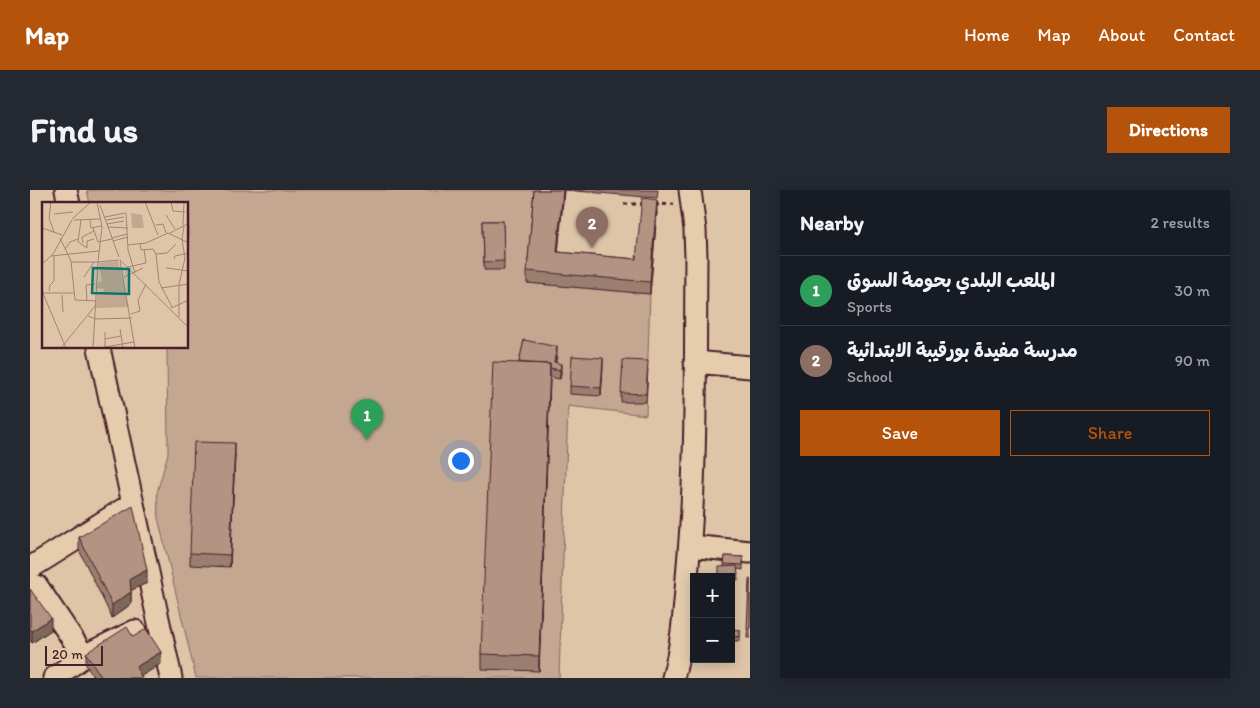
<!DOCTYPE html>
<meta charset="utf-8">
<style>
:root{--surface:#171b24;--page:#242831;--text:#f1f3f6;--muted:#9ea1a6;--line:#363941;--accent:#b45309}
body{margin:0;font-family:Itim,"Playpen Sans Arabic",sans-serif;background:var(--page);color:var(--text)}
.controls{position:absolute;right:15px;bottom:15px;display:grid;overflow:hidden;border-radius:0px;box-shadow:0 2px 12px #0003}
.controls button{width:45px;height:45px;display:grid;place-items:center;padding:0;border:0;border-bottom:1px solid var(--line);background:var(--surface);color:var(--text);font:25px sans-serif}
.scale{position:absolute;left:15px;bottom:12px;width:58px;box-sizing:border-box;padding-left:5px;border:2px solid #4a1f2b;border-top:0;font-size:14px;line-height:18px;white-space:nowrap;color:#4a1f2b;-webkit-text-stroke:4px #e5ccad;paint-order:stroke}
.you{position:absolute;left:430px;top:270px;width:18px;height:18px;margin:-12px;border:4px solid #fff;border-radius:50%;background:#1a73e8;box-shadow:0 0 0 8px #1a73e833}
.badge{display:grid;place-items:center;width:32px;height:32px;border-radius:50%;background:var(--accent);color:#fff;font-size:16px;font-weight:700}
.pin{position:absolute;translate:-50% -41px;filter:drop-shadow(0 1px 2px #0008)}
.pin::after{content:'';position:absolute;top:26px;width:18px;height:15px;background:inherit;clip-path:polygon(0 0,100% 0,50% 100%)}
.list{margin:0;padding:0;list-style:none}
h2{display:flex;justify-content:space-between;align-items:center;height:65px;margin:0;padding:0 20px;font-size:21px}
h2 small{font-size:16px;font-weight:400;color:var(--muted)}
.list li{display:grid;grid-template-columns:32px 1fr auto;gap:15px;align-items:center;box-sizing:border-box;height:70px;padding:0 20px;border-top:1px solid var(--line)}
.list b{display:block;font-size:19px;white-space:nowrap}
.list p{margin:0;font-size:16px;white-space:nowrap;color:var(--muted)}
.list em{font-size:16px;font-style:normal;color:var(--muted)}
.actions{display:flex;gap:10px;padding:15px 20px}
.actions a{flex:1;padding:11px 0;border:1px solid var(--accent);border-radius:0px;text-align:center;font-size:18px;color:var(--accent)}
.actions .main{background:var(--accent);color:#fff}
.map{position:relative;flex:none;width:720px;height:488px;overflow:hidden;border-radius:0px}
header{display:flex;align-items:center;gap:30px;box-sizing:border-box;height:70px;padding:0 25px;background:var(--accent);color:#fff}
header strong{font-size:24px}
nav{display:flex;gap:28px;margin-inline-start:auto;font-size:18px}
.intro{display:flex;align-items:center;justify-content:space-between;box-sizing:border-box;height:120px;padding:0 30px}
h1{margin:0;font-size:35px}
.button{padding:12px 22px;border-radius:0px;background:var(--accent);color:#fff;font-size:18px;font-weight:700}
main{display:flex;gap:30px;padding:0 30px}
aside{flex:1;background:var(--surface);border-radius:0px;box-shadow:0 2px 12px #0003}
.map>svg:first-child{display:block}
</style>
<header>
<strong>Map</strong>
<nav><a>Home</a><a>Map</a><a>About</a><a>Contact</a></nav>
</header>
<div class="intro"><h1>Find us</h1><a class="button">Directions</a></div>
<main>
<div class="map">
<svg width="720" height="488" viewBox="0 0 720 488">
<rect width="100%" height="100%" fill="#dfc5a8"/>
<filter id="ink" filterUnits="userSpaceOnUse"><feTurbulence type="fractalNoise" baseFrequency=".02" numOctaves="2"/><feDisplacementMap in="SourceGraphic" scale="10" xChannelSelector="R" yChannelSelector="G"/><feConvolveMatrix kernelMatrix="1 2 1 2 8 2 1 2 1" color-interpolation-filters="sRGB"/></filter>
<g filter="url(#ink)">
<path fill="#c3a791" stroke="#86635e" d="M 57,0 L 505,0 L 497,93 L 620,104 L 616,225 L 538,216 L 529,488 L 166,488 L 128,328 L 127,303 L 138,263 L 137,158 L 158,158 L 158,14 L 60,14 Z"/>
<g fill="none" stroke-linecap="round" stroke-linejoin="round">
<g stroke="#4a1f2b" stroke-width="25">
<path id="minor" d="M 36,0 L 39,14
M 69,158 L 141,488
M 665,172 L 720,177
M 660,356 L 720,362
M 0,378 L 102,314
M 7,396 L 54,466
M 24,488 L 54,466 L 105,441
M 643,488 C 653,452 655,412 658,375 C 667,273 665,169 666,67 L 665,40 L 660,0"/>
</g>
<path stroke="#4a1f2b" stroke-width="3" stroke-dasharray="4 4" stroke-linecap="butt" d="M 594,14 L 614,14
M 625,15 L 644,14"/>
<use href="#minor" stroke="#e5ccad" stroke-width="21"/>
</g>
<path fill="#9a7f71" stroke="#4a1f2b" d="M 504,0 L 534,0 L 528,62 L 606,69 L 627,22 L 620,104 L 497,93 L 497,81 Z
M 534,0 L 628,0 L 627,8 Z
M 453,31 L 473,31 L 474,80 L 454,80 Z
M 494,150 L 527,166 L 525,173 L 531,182 L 530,189 L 520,187 L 509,481 L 451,479 L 451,464 L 489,173 Z
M 573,177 L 571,206 L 540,204 L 540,196 Z
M 618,179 L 616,212 L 591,212 L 591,203 Z
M 205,265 L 200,377 L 160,375 L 160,363 Z
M 49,347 L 117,393 L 101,400 L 101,414 L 82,428 L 49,360 Z
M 695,366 L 713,367 L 713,380 L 707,379 L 708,390 L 701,390 L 701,387 L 689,387 L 694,376 Z
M 720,389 L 720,448 L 717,448 Z
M 0,399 L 21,440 L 2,453 L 0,451 Z
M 701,439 L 710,440 L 710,451 L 701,451 Z
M 103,447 L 131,474 L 111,486 L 112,488 L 64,488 L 56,475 L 56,463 Z"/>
<path fill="#7d685c" stroke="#4a1f2b" d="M 533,0 L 534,0 L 527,74 L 527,62 Z
M 627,10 L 627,22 L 620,104 L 620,92 Z
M 527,157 L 527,166 L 524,181 L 524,172 Z
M 573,168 L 573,177 L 571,206 L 571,198 Z
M 520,174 L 520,190 L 509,481 L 509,466 Z
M 531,174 L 531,182 L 530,189 L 530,180 Z
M 205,253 L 205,265 L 200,377 L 200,365 Z
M 117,380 L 117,393 L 100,401 L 100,389 Z
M 101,402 L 101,414 L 82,428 L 82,415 Z
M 21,428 L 21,440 L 2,453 L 2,441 Z
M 131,462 L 131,474 L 108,488 L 106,477 Z"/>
<path fill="#b39483" stroke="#4a1f2b" d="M 504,0 L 533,0 L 527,62 L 606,69 L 612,8 L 627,10 L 620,92 L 497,81 Z
M 453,31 L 473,31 L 474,71 L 454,72 Z
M 494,150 L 527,157 L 524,172 L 531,174 L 530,180 L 520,178 L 520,174 L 497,173 L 489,172 Z
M 542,166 L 573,168 L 571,198 L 540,196 Z
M 593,170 L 618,171 L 616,204 L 591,203 Z
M 463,172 L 520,174 L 509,466 L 451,464 Z
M 164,252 L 205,253 L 200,365 L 160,363 Z
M 103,316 L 117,380 L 100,389 L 101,402 L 82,415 L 49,347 Z
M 695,366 L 713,367 L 713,375 L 694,374 Z
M 707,376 L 708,385 L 689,387 L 689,377 Z
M 719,389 L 720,389 L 720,439 L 717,439 Z
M 0,399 L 21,428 L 2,441 L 0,439 Z
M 97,437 L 103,447 L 116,439 L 131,462 L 106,477 L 112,488 L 72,488 L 56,463 Z
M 701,439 L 710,440 L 710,447 L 701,446 Z"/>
</g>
<g transform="translate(12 12)">
<rect width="146" height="146" fill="#dfc5a8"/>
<path d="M 89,11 L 100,13 L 102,26 L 90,26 ZM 76,59 L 87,105 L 54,106 L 55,92 L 61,93 L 62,87 L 55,86 L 56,80 L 60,80 L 57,61 Z" fill="#c3a791"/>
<path fill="none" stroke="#a38376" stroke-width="1" d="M 9,0 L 7,16 L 12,30M 55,0 L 60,25 L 56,60 L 77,58M 103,0 L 116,33M 129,0 L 131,9 L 143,10M 58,3 L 77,55M 84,11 L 86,48 L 93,71M 12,12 L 31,10M 124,13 L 133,27M 63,15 L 83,11M 30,17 L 49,0M 32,18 L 58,17M 39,18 L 36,40 L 45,46 L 45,39 L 52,37M 48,18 L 49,26 L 59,24M 64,18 L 82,15M 65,22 L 82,19M 114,23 L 121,22 L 124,31M 141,23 L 142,0M 66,25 L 86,26M 0,26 L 20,33M 51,26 L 56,40 L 70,37M 128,31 L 147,21M 18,36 L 29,59 L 33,98 L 54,99M 70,36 L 85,32M 71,39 L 86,35M 41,41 L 40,35 L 52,29M 98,42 L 99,48 L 111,47 L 114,52 L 117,80 L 130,105M 86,43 L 104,41 L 126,31 L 147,41M 23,47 L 28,40 L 36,37M 114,52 L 125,51 L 134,42M 9,54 L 57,49M 132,57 L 133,54 L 147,51M 78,58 L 147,126M 78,59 L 93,146M 29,60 L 56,60 L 51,146M 0,62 L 11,52 L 30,18M 86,65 L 104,61 L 102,47M 124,66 L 147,69M 42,75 L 52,60M 82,75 L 101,66M 119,86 L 147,82M 0,89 L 24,146M 7,89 L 8,83 L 12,79 L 12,54M 1,91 L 32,91M 20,93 L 21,110M 45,99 L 44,83 L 53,82M 129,106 L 147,98M 89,112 L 98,109 L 96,98 L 104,82M 46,114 L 54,117 L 90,116M 137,115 L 137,82 L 143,56 L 140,37 L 142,24M 78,127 L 81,146M 63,130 L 63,146M 63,137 L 79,134M 63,145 L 92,140M 19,146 L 53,104"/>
<path fill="#0f766e" fill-opacity="0.15" stroke="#0f766e" stroke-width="2.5" d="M 51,66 L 87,67 L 87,92 L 50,91 Z"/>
<rect width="146" height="146" fill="none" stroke="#4a1f2b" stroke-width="2.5"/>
</g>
</svg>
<div class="controls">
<button>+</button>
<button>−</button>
</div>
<div class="scale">20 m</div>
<div class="you"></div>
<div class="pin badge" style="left:337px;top:250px;background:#2e9e5b">1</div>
<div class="pin badge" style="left:562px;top:58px;background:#8d6e63">2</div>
</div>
<aside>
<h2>Nearby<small>2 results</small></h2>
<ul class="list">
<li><span class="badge" style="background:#2e9e5b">1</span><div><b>الملعب البلدي بحومة السوق</b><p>Sports</p></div><em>30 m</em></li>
<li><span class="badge" style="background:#8d6e63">2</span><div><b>مدرسة مفيدة بورقيبة الابتدائية</b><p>School</p></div><em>90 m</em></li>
</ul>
<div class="actions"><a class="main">Save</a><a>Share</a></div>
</aside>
</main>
